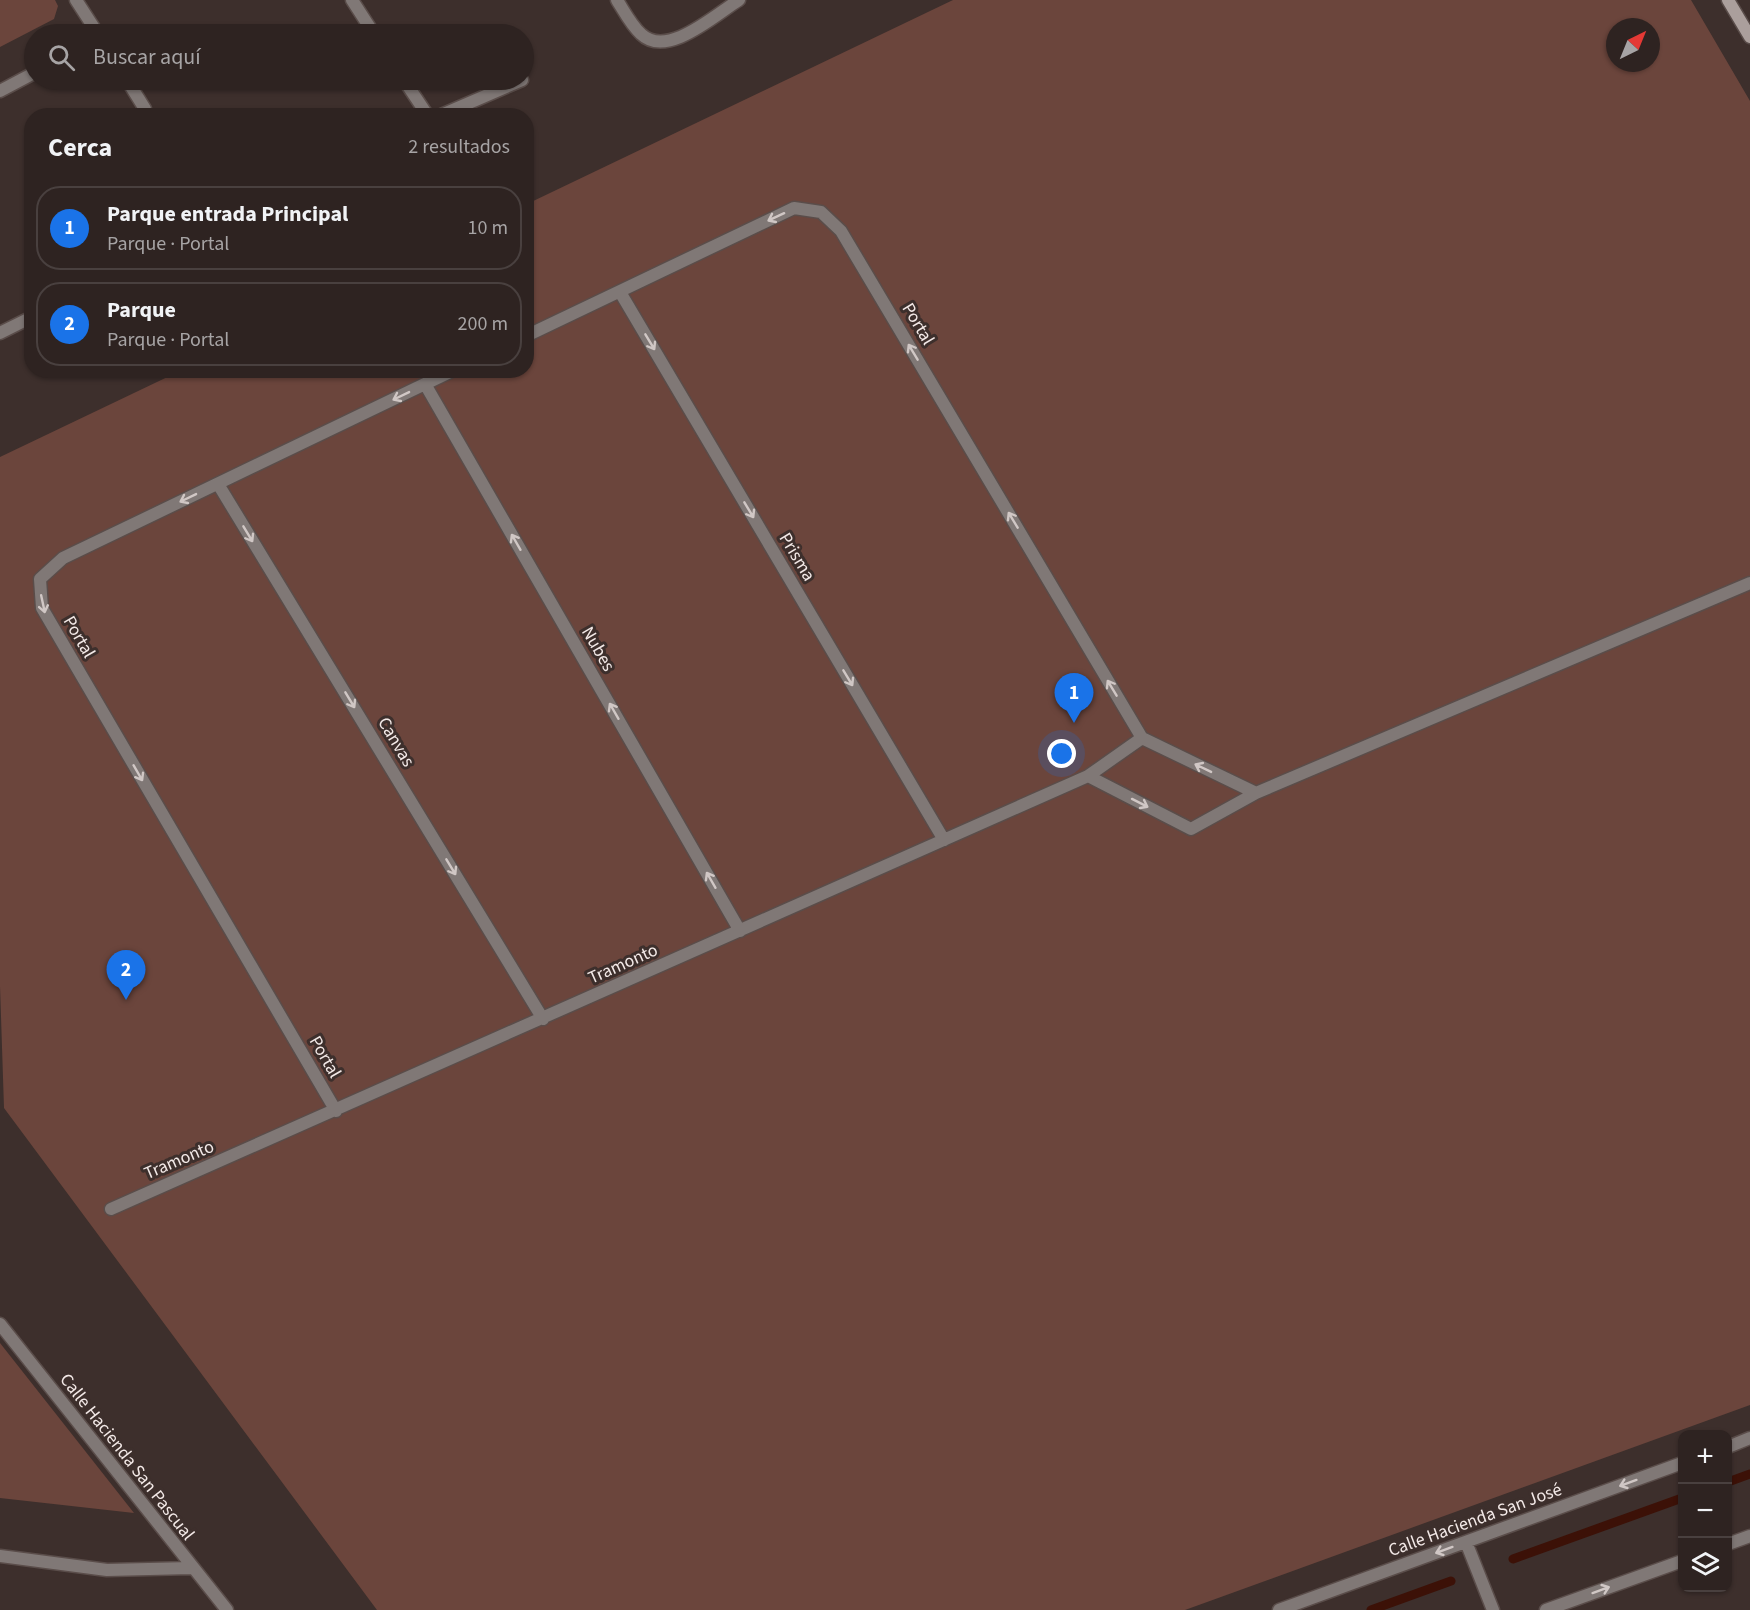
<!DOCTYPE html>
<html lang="es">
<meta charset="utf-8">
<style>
:root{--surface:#2e2321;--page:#3a2f2e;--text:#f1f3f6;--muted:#a7a4a5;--line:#49403f;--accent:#1a73e8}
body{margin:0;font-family:"Source Sans 3",sans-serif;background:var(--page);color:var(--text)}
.controls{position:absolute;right:18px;bottom:18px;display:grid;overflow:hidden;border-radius:12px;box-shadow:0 2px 4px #0004}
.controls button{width:54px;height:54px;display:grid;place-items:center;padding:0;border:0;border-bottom:2px solid var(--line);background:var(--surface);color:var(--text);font:30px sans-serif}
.compass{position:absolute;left:1606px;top:18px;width:54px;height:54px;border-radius:50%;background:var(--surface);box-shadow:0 2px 4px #0004;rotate:43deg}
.you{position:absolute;left:1062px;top:754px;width:21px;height:21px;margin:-15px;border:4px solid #fff;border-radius:50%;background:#1a73e8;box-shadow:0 0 0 9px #1a73e833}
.badge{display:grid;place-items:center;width:39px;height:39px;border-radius:50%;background:var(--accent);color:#fff;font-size:20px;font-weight:700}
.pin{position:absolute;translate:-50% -50px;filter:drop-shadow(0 2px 3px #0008)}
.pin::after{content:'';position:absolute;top:32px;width:21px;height:18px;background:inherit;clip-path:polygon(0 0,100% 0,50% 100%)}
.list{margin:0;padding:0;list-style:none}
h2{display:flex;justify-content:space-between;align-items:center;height:78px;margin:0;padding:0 24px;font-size:26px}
h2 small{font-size:20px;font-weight:400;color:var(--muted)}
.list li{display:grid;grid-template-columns:39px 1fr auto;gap:18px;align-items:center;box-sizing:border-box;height:84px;margin:0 12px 12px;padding:0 12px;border:2px solid var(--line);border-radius:24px}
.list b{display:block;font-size:22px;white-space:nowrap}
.list p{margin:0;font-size:20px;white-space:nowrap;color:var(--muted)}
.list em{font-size:20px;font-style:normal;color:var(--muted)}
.icon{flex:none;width:33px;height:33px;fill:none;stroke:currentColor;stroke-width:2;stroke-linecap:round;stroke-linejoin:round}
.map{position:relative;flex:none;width:1750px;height:1610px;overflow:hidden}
.search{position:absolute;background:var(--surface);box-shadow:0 2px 4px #0004;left:24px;top:24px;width:510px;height:66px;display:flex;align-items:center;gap:15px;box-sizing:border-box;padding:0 21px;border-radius:33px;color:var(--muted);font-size:22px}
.panel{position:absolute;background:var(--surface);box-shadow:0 2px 4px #0004;left:24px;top:108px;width:510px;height:270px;border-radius:24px}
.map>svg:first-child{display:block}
</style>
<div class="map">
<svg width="1750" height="1610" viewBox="0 0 1750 1610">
<rect width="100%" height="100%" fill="#3d2f2c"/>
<path fill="#6b453c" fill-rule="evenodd" d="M 0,0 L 55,0 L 58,6 L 54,19 L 0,47 Z
M 953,0 L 1691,0 L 1750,101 L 1750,1405 L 1185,1610 L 377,1610 L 4,1108 L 0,986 L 0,457 L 180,371 L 526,370 L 527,204 ZM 1615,27 L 1651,27 L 1651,63 L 1615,63 Z
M 0,1343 L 134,1513 L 0,1498 Z"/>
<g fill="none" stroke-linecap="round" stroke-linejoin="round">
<path stroke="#3c1107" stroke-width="9" d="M 1728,1482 L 1750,1474
M 1513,1559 L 1682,1498
M 1371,1610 L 1451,1581"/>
<g stroke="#5a4d4a" stroke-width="15">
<path id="minor" d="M 76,0 L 98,34
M 352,0 L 374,34
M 617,0 C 624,11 631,25 641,34 C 667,59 715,15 739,0
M 127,80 L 145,109
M 404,80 L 428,116
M 0,91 L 34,73
M 439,116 L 522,80
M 620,292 L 944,840
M 0,333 L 32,317
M 526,336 L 794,208 L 821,212 L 841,231 L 1142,738
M 425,384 L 740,931
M 218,484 L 543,1019
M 1142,738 L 1256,793
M 1088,776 L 1191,829 L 1256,793 L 1750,583
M 336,1111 L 42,608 L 40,579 L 63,558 L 454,370
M 111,1209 L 1088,776 L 1142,738
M 0,1324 L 227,1610
M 1728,1447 L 1750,1438
M 1466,1542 L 1493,1610
M 1728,1544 L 1750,1536
M 0,1556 L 107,1570 L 191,1568
M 1279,1610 L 1682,1463
M 1546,1610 L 1682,1561"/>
</g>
<g stroke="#5a4d4a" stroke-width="15">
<path id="secondary" d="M 1728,0 L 1750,37"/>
</g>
<use href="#minor" stroke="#807876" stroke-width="12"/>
<use href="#secondary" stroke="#ab9f9c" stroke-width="12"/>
</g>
<defs><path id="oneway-shaft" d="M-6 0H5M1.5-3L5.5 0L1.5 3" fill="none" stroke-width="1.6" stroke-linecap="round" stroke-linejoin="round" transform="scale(1.5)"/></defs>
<g stroke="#d0c7c5">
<use href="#oneway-shaft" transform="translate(776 217) rotate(155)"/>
<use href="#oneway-shaft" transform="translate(650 342) rotate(59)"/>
<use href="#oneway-shaft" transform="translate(913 352) rotate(-121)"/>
<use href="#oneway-shaft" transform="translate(401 396) rotate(154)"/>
<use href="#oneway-shaft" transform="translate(188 498) rotate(154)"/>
<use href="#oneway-shaft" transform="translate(749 510) rotate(59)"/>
<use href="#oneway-shaft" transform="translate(1013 520) rotate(-121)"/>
<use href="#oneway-shaft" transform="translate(248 534) rotate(59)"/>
<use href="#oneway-shaft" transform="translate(516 542) rotate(-120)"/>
<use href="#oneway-shaft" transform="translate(43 604) rotate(78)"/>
<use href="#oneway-shaft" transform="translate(848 678) rotate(59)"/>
<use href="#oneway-shaft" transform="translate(1112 688) rotate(-121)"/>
<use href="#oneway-shaft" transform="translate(350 700) rotate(59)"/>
<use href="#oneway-shaft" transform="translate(614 711) rotate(-120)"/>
<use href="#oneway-shaft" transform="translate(1203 768) rotate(-154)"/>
<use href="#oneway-shaft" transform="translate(138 773) rotate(60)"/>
<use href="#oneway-shaft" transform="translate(1140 803) rotate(27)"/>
<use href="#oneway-shaft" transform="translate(451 867) rotate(59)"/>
<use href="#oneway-shaft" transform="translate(711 880) rotate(-120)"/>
<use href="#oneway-shaft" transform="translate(1628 1483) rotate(160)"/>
<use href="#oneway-shaft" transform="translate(1444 1550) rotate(160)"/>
<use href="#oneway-shaft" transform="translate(1601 1590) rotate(-20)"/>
</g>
<g text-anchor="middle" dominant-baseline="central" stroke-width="6" stroke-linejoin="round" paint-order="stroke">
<g font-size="18" fill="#f3e9e7" stroke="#3d2f2c">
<text transform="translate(918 324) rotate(59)">Portal</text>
<text transform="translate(797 557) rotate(59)">Prisma</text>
<text transform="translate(79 637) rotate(60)">Portal</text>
<text transform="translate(598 649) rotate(60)">Nubes</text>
<text transform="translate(396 742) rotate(59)">Canvas</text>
<text transform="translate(623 964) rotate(-24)">Tramonto</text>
<text transform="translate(325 1057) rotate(60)">Portal</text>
<text transform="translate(179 1160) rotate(-23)">Tramonto</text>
<text transform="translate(127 1457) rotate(52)">Calle Hacienda San Pascual</text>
<text transform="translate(1475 1520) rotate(-20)">Calle Hacienda San José</text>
</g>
</g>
</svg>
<div class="controls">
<button>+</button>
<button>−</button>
<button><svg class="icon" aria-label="layers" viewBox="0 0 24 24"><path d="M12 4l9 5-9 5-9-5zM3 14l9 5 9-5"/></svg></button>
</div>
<svg class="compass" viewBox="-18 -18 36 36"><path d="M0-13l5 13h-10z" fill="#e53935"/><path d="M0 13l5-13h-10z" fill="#a7a4a5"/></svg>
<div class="you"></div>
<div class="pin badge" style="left:1074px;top:723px">1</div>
<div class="pin badge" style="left:126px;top:1000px">2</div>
<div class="search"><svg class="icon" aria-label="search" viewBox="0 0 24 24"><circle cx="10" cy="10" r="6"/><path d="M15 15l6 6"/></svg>Buscar aquí</div>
<section class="panel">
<h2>Cerca<small>2 resultados</small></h2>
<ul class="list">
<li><span class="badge">1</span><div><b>Parque entrada Principal</b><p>Parque · Portal</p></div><em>10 m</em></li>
<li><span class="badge">2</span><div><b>Parque</b><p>Parque · Portal</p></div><em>200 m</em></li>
</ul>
</section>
</div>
